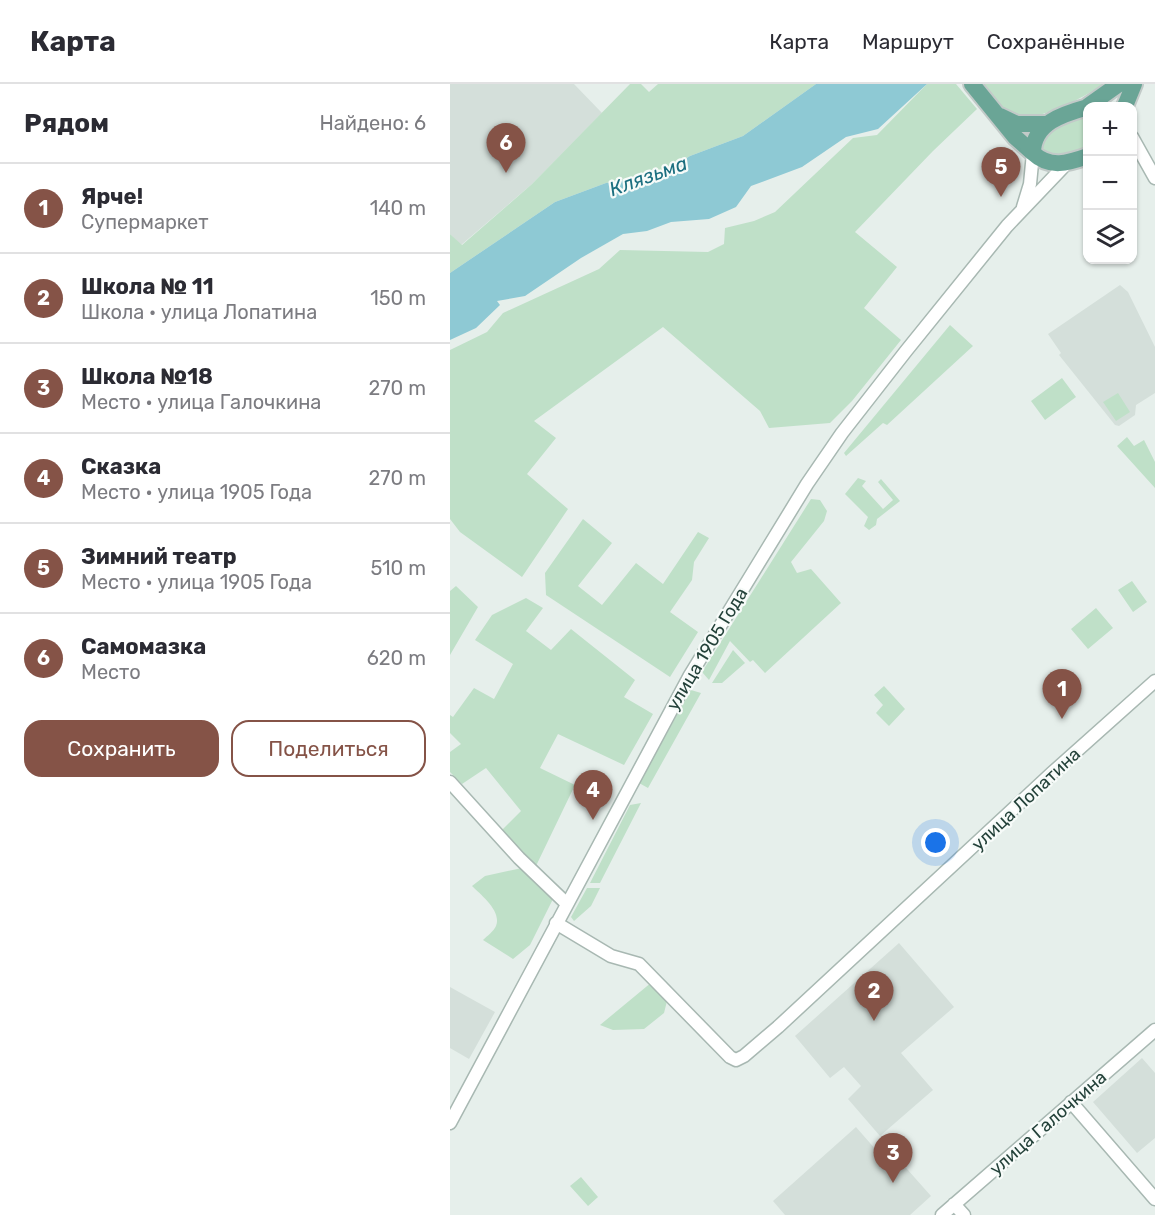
<!DOCTYPE html>
<html lang="ru">
<meta charset="utf-8">
<style>
:root{--surface:#fff;--page:#f2f2f3;--text:#2b2b33;--muted:#7c7c81;--line:#e1e1e2;--accent:#855347}
body{margin:0;font-family:Rubik,sans-serif;background:var(--page);color:var(--text)}
.controls{position:absolute;right:18px;top:18px;display:grid;overflow:hidden;border-radius:12px;box-shadow:0 2px 4px #0004}
.controls button{width:54px;height:54px;display:grid;place-items:center;padding:0;border:0;border-bottom:2px solid var(--line);background:var(--surface);color:var(--text);font:30px sans-serif}
.you{position:absolute;left:486px;top:759px;width:21px;height:21px;margin:-15px;border:4px solid #fff;border-radius:50%;background:#1a73e8;box-shadow:0 0 0 9px #1a73e833}
.badge{display:grid;place-items:center;width:39px;height:39px;border-radius:50%;background:var(--accent);color:#fff;font-size:20px;font-weight:700}
.pin{position:absolute;translate:-50% -50px;filter:drop-shadow(0 2px 3px #0008)}
.pin::after{content:'';position:absolute;top:32px;width:21px;height:18px;background:inherit;clip-path:polygon(0 0,100% 0,50% 100%)}
.list{margin:0;padding:0;list-style:none}
h2{display:flex;justify-content:space-between;align-items:center;height:78px;margin:0;padding:0 24px;font-size:26px}
h2 small{font-size:20px;font-weight:400;color:var(--muted)}
.list li{display:grid;grid-template-columns:39px 1fr auto;gap:18px;align-items:center;box-sizing:border-box;height:90px;padding:0 24px;border-top:2px solid var(--line)}
.list b{display:block;font-size:22px;white-space:nowrap}
.list p{margin:0;font-size:20px;white-space:nowrap;color:var(--muted)}
.list em{font-size:20px;font-style:normal;color:var(--muted)}
.actions{display:flex;gap:12px;padding:18px 24px}
.actions a{flex:1;padding:14px 0;border:2px solid var(--accent);border-radius:18px;text-align:center;font-size:21px;color:var(--accent)}
.actions .main{background:var(--accent);color:#fff}
.icon{flex:none;width:33px;height:33px;fill:none;stroke:currentColor;stroke-width:2;stroke-linecap:round;stroke-linejoin:round}
.map{position:relative;flex:none;width:705px;height:1131px;overflow:hidden}
header{display:flex;align-items:center;gap:36px;box-sizing:border-box;height:84px;padding:0 30px;background:var(--surface);border-bottom:2px solid var(--line)}
header strong{font-size:28px}
nav{display:flex;gap:33px;margin-inline-start:auto;font-size:21px}
main{display:flex}
aside{flex:1;background:var(--surface)}
.map>svg:first-child{display:block}
</style>
<header>
<strong>Карта</strong>
<nav><a>Карта</a><a>Маршрут</a><a>Сохранённые</a></nav>
</header>
<main>
<aside>
<h2>Рядом<small>Найдено: 6</small></h2>
<ul class="list">
<li><span class="badge">1</span><div><b>Ярче!</b><p>Супермаркет</p></div><em>140 m</em></li>
<li><span class="badge">2</span><div><b>Школа № 11</b><p>Школа · улица Лопатина</p></div><em>150 m</em></li>
<li><span class="badge">3</span><div><b>Школа №18</b><p>Место · улица Галочкина</p></div><em>270 m</em></li>
<li><span class="badge">4</span><div><b>Сказка</b><p>Место · улица 1905 Года</p></div><em>270 m</em></li>
<li><span class="badge">5</span><div><b>Зимний театр</b><p>Место · улица 1905 Года</p></div><em>510 m</em></li>
<li><span class="badge">6</span><div><b>Самомазка</b><p>Место</p></div><em>620 m</em></li>
</ul>
<div class="actions"><a class="main">Сохранить</a><a>Поделиться</a></div>
</aside>
<div class="map">
<svg width="705" height="1131" viewBox="0 0 705 1131">
<rect width="100%" height="100%" fill="#e6efeb"/>
<path fill="#d4dfda" d="M 0,0 L 124,0 L 152,29 L 82,100 L 11,161 L 0,150 Z
M 670,201 L 678,208 L 705,263 L 705,309 L 686,321 L 685,331 L 669,342 L 665,341 L 609,271 L 611,269 L 598,250 Z
M 449,859 L 504,923 L 451,969 L 483,1006 L 430,1052 L 398,1015 L 411,1002 L 394,983 L 380,994 L 345,952 Z
M 0,903 L 45,928 L 19,975 L 0,964 Z
M 692,974 L 705,989 L 705,1054 L 687,1069 L 643,1018 Z
M 406,1043 L 440,1082 L 449,1076 L 481,1112 L 460,1131 L 335,1131 L 323,1117 Z"/>
<path fill="#bfe0c8" d="M 180,0 L 191,0 L 199,8 L 208,0 L 366,0 L 293,52 L 240,72 L 209,91 L 156,99 L 105,118 L 0,189 L 0,150 L 12,161 L 82,100 Z
M 477,0 L 506,0 L 527,25 L 483,67 L 405,148 L 447,183 L 414,224 L 451,256 L 402,317 L 380,339 L 319,344 L 310,327 L 213,243 L 84,337 L 106,354 L 77,390 L 118,425 L 72,493 L 10,448 L 0,435 L 0,266 L 37,248 L 53,229 L 149,185 L 170,166 L 258,168 L 274,160 L 275,144 L 304,137 L 325,128 L 403,54 L 427,51 Z
M 534,0 L 654,0 C 633,13 583,44 559,28 C 549,22 542,9 534,0 Z
M 637,31 L 637,64 L 605,74 L 591,66 L 591,52 L 601,44 Z
M 500,241 L 523,262 L 437,341 L 433,339 L 396,372 L 394,369 Z
M 612,294 L 626,313 L 595,336 L 581,317 Z
M 668,309 L 680,328 L 666,337 L 653,318 Z
M 677,353 L 684,362 L 694,356 L 705,378 L 705,404 L 667,362 Z
M 408,394 L 416,397 L 412,402 L 433,425 L 443,416 L 428,398 L 431,395 L 450,417 L 427,435 L 426,441 L 419,446 L 414,442 L 418,433 L 395,410 Z
M 361,415 L 370,416 L 377,427 L 374,437 L 341,478 L 347,489 L 361,485 L 391,519 L 315,589 L 303,576 L 300,578 L 280,557 L 259,596 L 252,588 Z
M 133,435 L 162,459 L 128,502 L 152,521 L 186,479 L 213,500 L 248,448 L 259,454 L 244,478 L 242,496 L 220,528 L 248,548 L 220,593 L 96,511 L 95,489 Z
M 682,497 L 697,518 L 683,528 L 668,506 Z
M 6,502 L 28,523 L 0,571 L 0,507 Z
M 76,514 L 93,524 L 76,547 L 101,566 L 121,545 L 185,596 L 174,613 L 203,630 L 174,681 L 108,650 L 90,684 L 125,701 L 85,784 L 52,746 L 71,727 L 36,684 L 12,700 L 0,688 L 0,668 L 11,660 L 0,649 L 0,631 L 3,633 L 24,604 L 44,615 L 63,580 L 25,556 L 42,531 Z
M 646,524 L 663,544 L 638,565 L 621,545 Z
M 283,566 L 295,579 L 272,599 L 262,599 Z
M 434,602 L 455,625 L 439,642 L 426,629 L 433,621 L 424,611 Z
M 241,606 L 251,609 L 198,704 L 189,699 Z
M 191,719 L 150,799 L 140,799 L 180,721 Z
M 72,784 L 103,815 L 80,861 L 63,875 L 33,856 C 37,852 44,847 46,842 C 52,827 31,811 22,802 L 35,792 Z
M 137,804 L 150,804 L 141,822 L 124,837 L 121,833 Z
M 202,898 L 218,913 L 214,929 L 194,945 L 163,946 L 150,941 Z
M 131,1093 L 148,1113 L 138,1122 L 120,1102 Z"/>
<path fill="#8ec9d4" d="M 366,0 L 477,0 L 428,45 L 396,53 L 352,83 L 301,102 L 286,123 L 259,135 L 221,138 L 197,147 L 173,150 L 131,174 L 75,212 L 47,217 L 50,221 L 26,244 L 0,256 L 0,189 L 105,118 L 156,99 L 209,91 L 240,72 L 293,52 Z"/>
<g fill="none" stroke-linecap="round" stroke-linejoin="round">
<g stroke="#a8b8b2" stroke-width="15">
<path id="minor" d="M 682,53 L 705,94
M 573,123 L 580,100 L 583,69
M 0,698 L 69,774 L 117,820
M 106,839 L 161,872 L 189,880 L 280,973 L 286,976 L 294,972 L 328,943 L 602,689 L 705,597
M 621,1018 L 705,1115
M 0,1039 L 239,593 L 357,400 L 392,349 L 456,267 L 557,142 L 617,79
M 504,1120 L 514,1131
M 492,1131 L 705,946"/>
</g>
<g stroke="#c2cac8" stroke-width="20">
<path id="major" d="M 522,0 L 565,53 L 583,69
M 638,22 L 669,0
M 675,22 L 684,0
M 638,23 C 613,30 583,39 583,69 C 600,85 618,79 638,72
M 550,32 L 567,40 L 595,40"/>
</g>
<use href="#minor" stroke="#fff" stroke-width="12"/>
<use href="#major" stroke="#6aa596" stroke-width="16"/>
</g>
<g text-anchor="middle" dominant-baseline="central" stroke-width="4.5" stroke-linejoin="round" paint-order="stroke">
<g font-size="18" fill="#24423a" stroke="#f7fbf9">
<text transform="translate(257 565) rotate(-59)">улица 1905 Года</text>
<text transform="translate(576 715) rotate(-43)">улица Лопатина</text>
<text transform="translate(598 1039) rotate(-41)">улица Галочкина</text>
</g>
<g font-size="20" font-style="italic" fill="#1c6f80" stroke="#f7fbf9">
<text transform="translate(198 92) rotate(-20)">Клязьма</text>
</g>
</g>
</svg>
<div class="controls">
<button>+</button>
<button>−</button>
<button><svg class="icon" aria-label="layers" viewBox="0 0 24 24"><path d="M12 4l9 5-9 5-9-5zM3 14l9 5 9-5"/></svg></button>
</div>
<div class="you"></div>
<div class="pin badge" style="left:612px;top:635px">1</div>
<div class="pin badge" style="left:424px;top:937px">2</div>
<div class="pin badge" style="left:443px;top:1099px">3</div>
<div class="pin badge" style="left:143px;top:736px">4</div>
<div class="pin badge" style="left:551px;top:113px">5</div>
<div class="pin badge" style="left:56px;top:89px">6</div>
</div>
</main>
